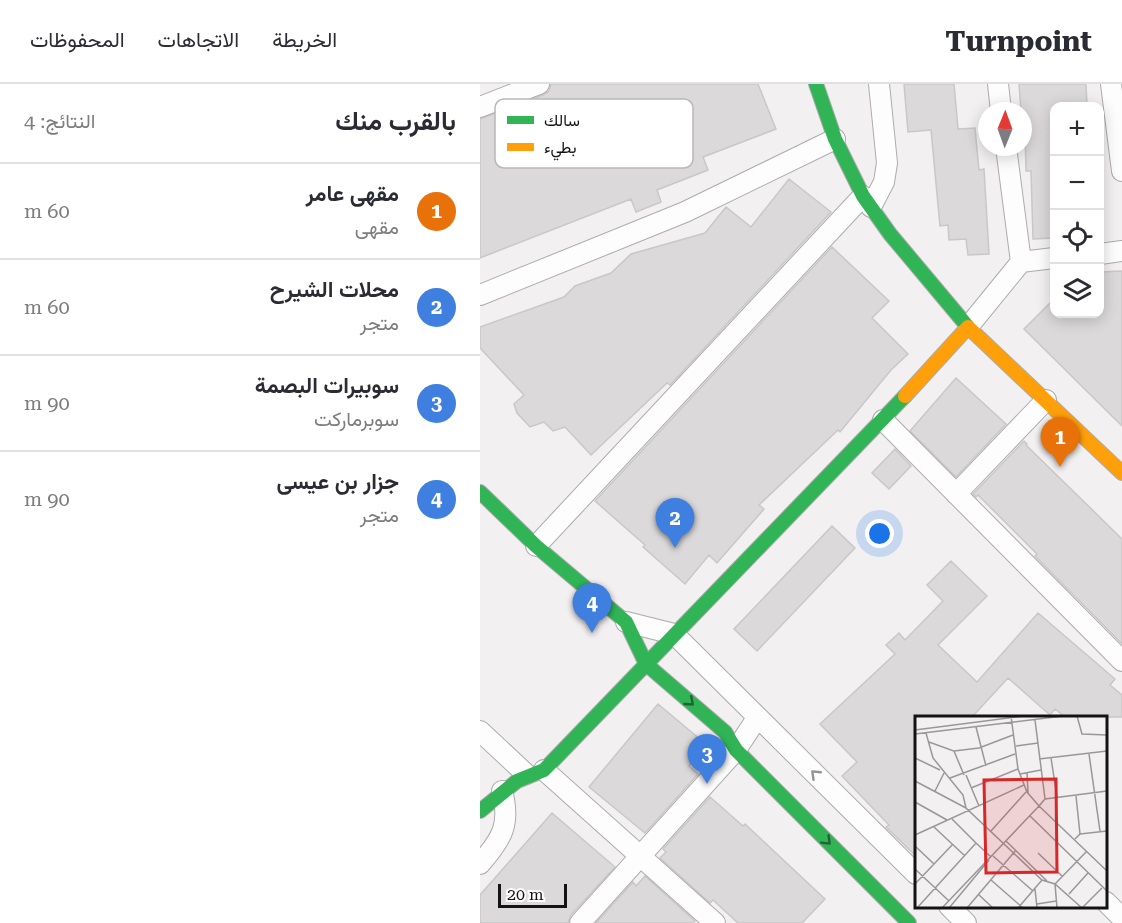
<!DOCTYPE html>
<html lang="ar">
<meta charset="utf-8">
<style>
:root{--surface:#fff;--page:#f2f2f3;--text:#2b2b33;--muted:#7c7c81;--line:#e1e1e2;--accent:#ea580c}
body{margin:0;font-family:"Roboto Serif",Vazirmatn,serif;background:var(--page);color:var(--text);direction:rtl}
.controls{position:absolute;right:18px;top:18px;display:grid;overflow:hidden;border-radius:12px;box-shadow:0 3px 15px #0003}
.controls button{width:54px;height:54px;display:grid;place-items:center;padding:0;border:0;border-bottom:2px solid var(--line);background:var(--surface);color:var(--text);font:30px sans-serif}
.compass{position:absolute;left:498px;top:18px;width:54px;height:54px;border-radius:50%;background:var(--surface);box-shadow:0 3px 15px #0003;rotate:1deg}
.scale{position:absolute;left:18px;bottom:15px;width:69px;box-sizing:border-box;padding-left:6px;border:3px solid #141213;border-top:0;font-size:16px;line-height:21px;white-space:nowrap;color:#141213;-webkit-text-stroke:4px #fff;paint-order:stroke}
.you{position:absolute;left:400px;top:450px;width:21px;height:21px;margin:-15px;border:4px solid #fff;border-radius:50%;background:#1a73e8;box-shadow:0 0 0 9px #1a73e833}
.badge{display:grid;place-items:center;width:39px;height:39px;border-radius:50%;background:var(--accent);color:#fff;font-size:20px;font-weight:700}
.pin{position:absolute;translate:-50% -50px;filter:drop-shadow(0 2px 3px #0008)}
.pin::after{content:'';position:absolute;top:32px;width:21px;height:18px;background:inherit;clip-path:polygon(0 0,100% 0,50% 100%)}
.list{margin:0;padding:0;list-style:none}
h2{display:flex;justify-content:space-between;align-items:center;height:78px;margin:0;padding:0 24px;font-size:26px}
h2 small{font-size:20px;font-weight:400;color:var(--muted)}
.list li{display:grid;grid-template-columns:39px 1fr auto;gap:18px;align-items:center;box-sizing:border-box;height:96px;padding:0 24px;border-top:2px solid var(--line)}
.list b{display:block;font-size:22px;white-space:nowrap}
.list p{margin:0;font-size:20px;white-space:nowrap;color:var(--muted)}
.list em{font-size:20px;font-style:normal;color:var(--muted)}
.icon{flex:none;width:33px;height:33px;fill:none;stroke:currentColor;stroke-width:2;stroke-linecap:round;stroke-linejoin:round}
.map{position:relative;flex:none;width:642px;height:839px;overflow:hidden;direction:ltr}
header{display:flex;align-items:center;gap:36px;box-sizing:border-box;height:84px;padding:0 30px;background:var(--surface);border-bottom:2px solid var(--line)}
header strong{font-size:28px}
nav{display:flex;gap:33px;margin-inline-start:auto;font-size:21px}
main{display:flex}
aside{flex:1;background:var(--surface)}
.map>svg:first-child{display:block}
</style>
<header>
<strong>Turnpoint</strong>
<nav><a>الخريطة</a><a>الاتجاهات</a><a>المحفوظات</a></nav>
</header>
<main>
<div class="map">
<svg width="642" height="839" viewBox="0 0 642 839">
<rect width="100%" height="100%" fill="#f3f0f2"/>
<path fill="#dbd9da" stroke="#c9c7c8" stroke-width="1.5" d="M 71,0 L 278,0 L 296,45 L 223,73 L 228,86 L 177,106 L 181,118 L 156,128 L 151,115 L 0,174 L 0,35 L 63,11 L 69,7 Z
M 424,0 L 474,0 L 478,45 L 495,44 L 499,86 L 504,85 L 509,170 L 488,171 L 486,155 L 469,156 L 468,141 L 460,142 L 451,46 L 428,48 Z
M 539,0 L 606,0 L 607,22 L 574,22 L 574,154 L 553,155 L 551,87 L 546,87 L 545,49 L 543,50 L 543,27 L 541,27 Z
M 309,95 L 351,128 L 190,301 L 187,299 L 111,371 L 85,343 L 73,347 L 64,338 L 50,343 L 37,329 L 34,320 L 44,311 L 0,264 L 0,243 L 84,213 L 95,202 L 131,189 L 151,170 L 225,149 L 246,123 L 271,143 Z
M 352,163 L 409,217 L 392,234 L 428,270 L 411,286 L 360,348 L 358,346 L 279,421 L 284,425 L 237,479 L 229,471 L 205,500 L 163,463 L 165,461 L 115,417 Z
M 642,187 L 642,342 L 544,245 L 574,215 L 574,230 L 620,230 L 620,188 Z
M 476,294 L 526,340 L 476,393 L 430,347 Z
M 544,357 L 547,360 L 546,361 L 642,455 L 642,560 L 555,472 L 557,470 L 498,411 L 496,413 L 493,410 Z
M 415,365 L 431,382 L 409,405 L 392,389 Z
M 352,442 L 375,464 L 277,567 L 254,545 Z
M 471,477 L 507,512 L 458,561 L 497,598 L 558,529 L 635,595 L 630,601 L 642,611 L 642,633 L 585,633 L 575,625 L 570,631 L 528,594 L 492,633 L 436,633 L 436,772 L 406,743 L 409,741 L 362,692 L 377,678 L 340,640 L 415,570 L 406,561 L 419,549 L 425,556 L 463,517 L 447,501 Z
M 178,620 L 227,661 L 209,682 L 218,690 L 165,749 L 109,703 Z
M 230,713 L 263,742 L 265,740 L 345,815 L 322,839 L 258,839 L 233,816 L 230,819 L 180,774 L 186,768 L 183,765 Z
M 72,729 L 135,783 L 91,831 L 88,839 L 0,839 L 0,811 Z
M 165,792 L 215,837 L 213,839 L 116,839 L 153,798 L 156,802 Z"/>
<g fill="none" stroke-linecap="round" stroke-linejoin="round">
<g stroke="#adabad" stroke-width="22">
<path id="street" d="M 518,0 L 521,27
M 631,0 L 642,87
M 0,23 L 59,0
M 526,63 L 541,178
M 391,123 L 404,98 L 407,79 L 399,0
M 620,170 L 642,167
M 0,211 L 205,128 L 355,55
M 488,243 L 541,178 L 574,174
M 403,336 L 642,577
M 476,410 L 566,316
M 56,462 L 383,112
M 146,538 L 194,550 L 436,790
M 0,647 L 46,690
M 64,686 L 235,839
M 0,780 C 22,755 31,740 22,707
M 626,818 L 642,834
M 469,822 L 486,839
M 100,839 L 256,666 L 277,634"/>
</g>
<g stroke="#adabad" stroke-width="16">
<path id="fast" d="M 336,0 L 355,55 L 383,112 L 410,150 L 488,243
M 0,408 L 56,462 L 146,538 L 166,580 L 245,648 L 256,666 L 429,839
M 0,727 L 37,697 L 64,686 L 425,312"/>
</g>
<g stroke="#adabad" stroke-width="16">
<path id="slow" d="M 425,312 L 488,243 L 642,389"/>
</g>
<use href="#street" stroke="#fdfdfd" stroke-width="20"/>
<use href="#fast" stroke="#30b455" stroke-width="14"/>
<use href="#slow" stroke="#ff9f0a" stroke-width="14"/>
</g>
<defs><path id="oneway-chevron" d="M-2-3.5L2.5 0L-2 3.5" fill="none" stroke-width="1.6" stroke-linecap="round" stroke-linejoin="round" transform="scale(1.5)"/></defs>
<g stroke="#226334">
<use href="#oneway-chevron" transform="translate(210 618) rotate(41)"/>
<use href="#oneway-chevron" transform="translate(347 757) rotate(45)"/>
</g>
<use stroke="#949394" href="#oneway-chevron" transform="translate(335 690) rotate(-136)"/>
<g transform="translate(435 632)">
<rect width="192" height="192" fill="#f3f0f2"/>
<path fill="none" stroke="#9a9799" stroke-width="1.5" d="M 96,0 L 103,53 L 112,76 L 124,90M 162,0 L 167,18 L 192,19M 120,4 L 130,83M 61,11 L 71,50M 0,14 L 108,0M 11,17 L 18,42 L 48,79 L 51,92 L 127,164 L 140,168 L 167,192M 0,18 L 148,0M 14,26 L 39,35 L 49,59M 101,30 L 123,27M 39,35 L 64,32 L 98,19M 174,38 L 185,115M 0,42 L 25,54M 136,42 L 142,81M 124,43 L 192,35M 112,56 L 113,77M 105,58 L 126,54M 51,59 L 64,90M 35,62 L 100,38M 0,65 L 51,92M 56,72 L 103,53M 20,75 L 29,57M 0,86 L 32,104M 124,90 L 130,83 L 192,75M 115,100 L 192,175M 37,103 L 61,127M 19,111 L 50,140M 76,115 L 111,76M 165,118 L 192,115M 0,119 L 109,69M 160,123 L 165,118 L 161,80M 91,125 L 132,165M 0,130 L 19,148M 123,137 L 147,160M 78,140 L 118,175M 0,153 L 34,185M 76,164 L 108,192M 0,168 L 38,128M 120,173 L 122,192M 154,178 L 173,157M 64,179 L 78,192M 122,188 L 141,185M 2,192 L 61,127 L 76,141M 27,192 L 124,90 L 192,155M 34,192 L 74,144M 52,192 L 101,134M 103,192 L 127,164M 142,192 L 140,168 L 172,135M 167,192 L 187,172"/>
<path fill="#d62828" fill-opacity="0.15" stroke="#d62828" stroke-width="3" d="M 141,63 L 142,156 L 71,157 L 69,64 Z"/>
<rect width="192" height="192" fill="none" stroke="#141213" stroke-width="3"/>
</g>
<rect x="15" y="15" width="198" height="69" rx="9" fill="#fff" stroke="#b8b8b8" stroke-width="1.5"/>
<rect x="27" y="32" width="27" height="8" fill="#30b455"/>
<rect x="27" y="59" width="27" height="8" fill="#ff9f0a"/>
<g font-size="16" fill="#141213">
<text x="64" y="42">سالك</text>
<text x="64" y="69">بطيء</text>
</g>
</svg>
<div class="controls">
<button>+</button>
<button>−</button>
<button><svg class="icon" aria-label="locate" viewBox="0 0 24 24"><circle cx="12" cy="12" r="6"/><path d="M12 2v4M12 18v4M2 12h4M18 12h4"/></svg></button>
<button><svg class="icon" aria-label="layers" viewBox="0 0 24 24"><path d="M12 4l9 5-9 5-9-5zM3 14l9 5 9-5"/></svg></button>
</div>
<svg class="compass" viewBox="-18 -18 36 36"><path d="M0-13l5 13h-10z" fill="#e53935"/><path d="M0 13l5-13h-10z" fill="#7c7c81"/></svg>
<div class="scale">20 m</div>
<div class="you"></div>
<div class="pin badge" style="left:580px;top:383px;background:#e8710a">1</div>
<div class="pin badge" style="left:195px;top:464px;background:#3f7fe0">2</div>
<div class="pin badge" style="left:227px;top:700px;background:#3f7fe0">3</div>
<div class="pin badge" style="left:112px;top:549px;background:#3f7fe0">4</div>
</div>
<aside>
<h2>بالقرب منك<small>النتائج: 4</small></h2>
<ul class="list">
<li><span class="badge" style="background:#e8710a">1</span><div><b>مقهى عامر</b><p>مقهى</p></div><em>60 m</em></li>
<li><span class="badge" style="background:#3f7fe0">2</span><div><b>محلات الشيرح</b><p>متجر</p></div><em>60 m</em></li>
<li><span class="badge" style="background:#3f7fe0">3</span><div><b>سوبيرات البصمة</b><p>سوبرماركت</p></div><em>90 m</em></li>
<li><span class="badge" style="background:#3f7fe0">4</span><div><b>جزار بن عيسى</b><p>متجر</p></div><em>90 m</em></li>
</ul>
</aside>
</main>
